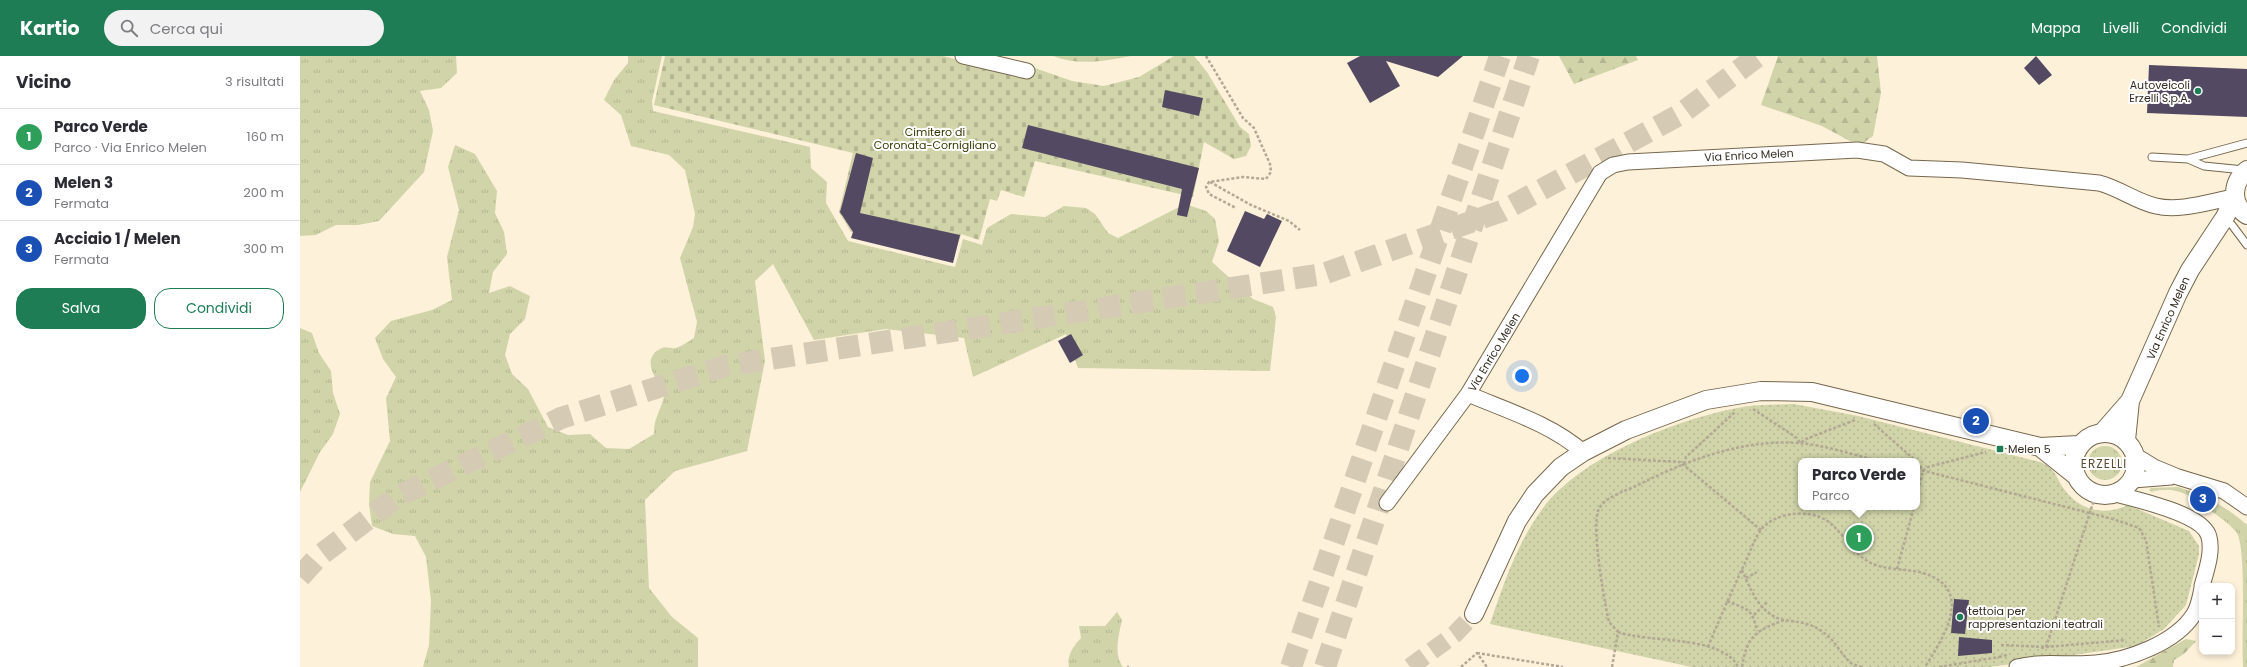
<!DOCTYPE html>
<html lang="it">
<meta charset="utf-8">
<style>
:root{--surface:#fff;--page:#f2f2f3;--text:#2b2b33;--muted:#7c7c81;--line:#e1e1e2;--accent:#1e7d54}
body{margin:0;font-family:Poppins,sans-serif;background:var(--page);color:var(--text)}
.controls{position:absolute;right:12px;bottom:12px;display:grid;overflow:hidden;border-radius:8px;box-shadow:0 2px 6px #0003}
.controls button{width:36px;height:36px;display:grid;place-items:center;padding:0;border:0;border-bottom:1px solid var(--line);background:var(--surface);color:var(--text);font:20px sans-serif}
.you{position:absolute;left:1222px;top:320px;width:14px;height:14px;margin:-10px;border:3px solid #fff;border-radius:50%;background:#1a73e8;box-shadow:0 0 0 6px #1a73e833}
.badge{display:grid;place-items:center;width:26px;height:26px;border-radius:50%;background:var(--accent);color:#fff;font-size:13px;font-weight:700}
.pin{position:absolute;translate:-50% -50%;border:2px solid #fff;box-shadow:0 1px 4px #0006}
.popup{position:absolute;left:1498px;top:402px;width:122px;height:52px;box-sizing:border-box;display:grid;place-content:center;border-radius:8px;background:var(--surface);filter:drop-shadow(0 1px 3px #0005);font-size:13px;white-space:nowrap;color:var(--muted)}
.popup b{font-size:15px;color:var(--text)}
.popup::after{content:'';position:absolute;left:50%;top:100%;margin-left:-8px;border:8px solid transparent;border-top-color:var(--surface)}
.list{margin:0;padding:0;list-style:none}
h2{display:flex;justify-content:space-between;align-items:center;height:52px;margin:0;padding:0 16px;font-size:17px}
h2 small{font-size:13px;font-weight:400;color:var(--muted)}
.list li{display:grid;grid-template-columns:26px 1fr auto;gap:12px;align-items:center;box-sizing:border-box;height:56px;padding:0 16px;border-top:1px solid var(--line)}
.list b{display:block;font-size:15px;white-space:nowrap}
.list p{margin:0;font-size:13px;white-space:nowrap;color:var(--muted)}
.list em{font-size:13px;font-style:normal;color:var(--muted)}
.actions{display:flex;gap:8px;padding:12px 16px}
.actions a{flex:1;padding:9px 0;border:1px solid var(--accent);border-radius:16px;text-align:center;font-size:14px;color:var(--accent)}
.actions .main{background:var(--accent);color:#fff}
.icon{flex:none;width:22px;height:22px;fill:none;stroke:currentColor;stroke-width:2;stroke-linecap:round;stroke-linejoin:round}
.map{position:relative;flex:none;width:1947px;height:611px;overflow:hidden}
header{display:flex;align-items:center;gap:24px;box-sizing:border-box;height:56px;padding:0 20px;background:var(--accent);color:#fff}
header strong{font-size:19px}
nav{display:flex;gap:22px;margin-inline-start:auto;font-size:14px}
.search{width:280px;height:36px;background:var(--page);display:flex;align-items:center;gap:10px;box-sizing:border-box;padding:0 14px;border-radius:22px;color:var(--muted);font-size:15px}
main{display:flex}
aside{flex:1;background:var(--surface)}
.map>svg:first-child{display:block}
</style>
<header>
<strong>Kartio</strong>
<div class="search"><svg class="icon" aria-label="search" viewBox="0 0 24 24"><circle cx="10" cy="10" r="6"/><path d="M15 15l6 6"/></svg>Cerca qui</div>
<nav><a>Mappa</a><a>Livelli</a><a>Condividi</a></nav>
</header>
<main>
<aside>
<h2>Vicino<small>3 risultati</small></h2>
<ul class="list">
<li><span class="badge" style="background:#2e9e5b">1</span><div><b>Parco Verde</b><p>Parco · Via Enrico Melen</p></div><em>160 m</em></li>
<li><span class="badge" style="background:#1a4fb4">2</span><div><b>Melen 3</b><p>Fermata</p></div><em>200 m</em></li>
<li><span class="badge" style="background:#1a4fb4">3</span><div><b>Acciaio 1 / Melen</b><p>Fermata</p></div><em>300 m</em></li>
</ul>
<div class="actions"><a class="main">Salva</a><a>Condividi</a></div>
</aside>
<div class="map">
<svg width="1947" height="611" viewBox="0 0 1947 611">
<defs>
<pattern id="grass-tufts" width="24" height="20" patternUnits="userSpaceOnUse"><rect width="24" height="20" fill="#d0d4a8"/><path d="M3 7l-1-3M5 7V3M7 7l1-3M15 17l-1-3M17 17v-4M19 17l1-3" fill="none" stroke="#b3b690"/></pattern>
<pattern id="forest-firs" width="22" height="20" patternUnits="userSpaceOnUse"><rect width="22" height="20" fill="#d0d4a8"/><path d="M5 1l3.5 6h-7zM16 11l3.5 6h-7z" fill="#b3b690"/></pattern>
<pattern id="cemetery-stones" width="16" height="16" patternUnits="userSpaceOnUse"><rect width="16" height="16" fill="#d0d4a8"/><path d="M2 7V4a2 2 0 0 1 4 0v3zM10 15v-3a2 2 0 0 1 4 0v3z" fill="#b3b690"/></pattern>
<pattern id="park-dots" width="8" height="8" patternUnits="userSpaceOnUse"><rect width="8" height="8" fill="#d0d4a8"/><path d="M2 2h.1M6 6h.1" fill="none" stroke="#b3b690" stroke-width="1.8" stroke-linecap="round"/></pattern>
</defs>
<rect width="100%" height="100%" fill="#fdf1d9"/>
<path fill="url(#grass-tufts)" d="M 0,0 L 156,0 L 157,17 L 141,32 L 120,35 L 129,54 L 133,75 L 124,116 L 79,165 L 58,169 L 36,169 L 16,179 L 0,180 Z
M 328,0 L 362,0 L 352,45 L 353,55 L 510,91 L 511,112 L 527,126 L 526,147 L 548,185 L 655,211 L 663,183 L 682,189 L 687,172 L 711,158 L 745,161 L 764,150 L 786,152 L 795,158 L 808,177 L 818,182 L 885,148 L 906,155 L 915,163 L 919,185 L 912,206 L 953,243 L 973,251 L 976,261 L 970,315 L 778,312 L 766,278 L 673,321 L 664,282 L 586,273 L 514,284 L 473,208 L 455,225 L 465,305 L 447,395 L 375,415 L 345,444 L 349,532 L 372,561 L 398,582 L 398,611 L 123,611 L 129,589 L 131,545 L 126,501 L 115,480 L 93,478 L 72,470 L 69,448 L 70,426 L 90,385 L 86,342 L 96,321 L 83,303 L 75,282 L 91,265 L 132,254 L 152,244 L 147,201 L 159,154 L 148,111 L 155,89 L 175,98 L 197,135 L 195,157 L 204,176 L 207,198 L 193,216 L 189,237 L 210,230 L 230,240 L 225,263 L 210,278 L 205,299 L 212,318 L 228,333 L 248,371 L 268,379 L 290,378 L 306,392 L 329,393 L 354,378 C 353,362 363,351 365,336 C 355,323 340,302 362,292 C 366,290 371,293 375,292 C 381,291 389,285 394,282 L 397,266 L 380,202 L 393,171 L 395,158 L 385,114 L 369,99 L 331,90 L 321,59 L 304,44 L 314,24 L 328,7 Z
M 0,272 L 12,277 L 19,297 L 31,315 L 33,337 L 40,358 L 33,378 L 20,396 L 0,436 Z
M1788 407a17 17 0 1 1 34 0a17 17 0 1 1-34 0Z
M 1878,431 C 1904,439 1927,451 1947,469 L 1947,611 L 1943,611 L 1943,607 C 1941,580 1947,497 1937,477 C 1928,466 1915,458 1904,450 C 1887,437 1873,430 1851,436 L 1849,434 L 1851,432 Z
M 817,556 L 822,564 C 819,578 813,598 823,611 L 769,611 C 766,601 774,589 781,582 L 779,570 L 805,570 Z"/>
<path fill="url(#forest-firs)" d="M 753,0 L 831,0 C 806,5 778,10 753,0 Z
M 1259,0 L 1336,0 L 1338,4 L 1274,28 Z
M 1478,0 L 1577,0 L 1581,37 L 1573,80 L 1559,90 L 1522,70 L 1461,49 Z
M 1886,583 L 1896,585 L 1884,598 L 1874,604 L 1873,611 L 1836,611 Z"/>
<path fill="url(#cemetery-stones)" d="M 365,0 L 643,0 L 720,20 L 729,10 L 772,25 L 804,30 L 839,21 L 874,0 L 894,0 L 907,16 L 940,71 L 949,78 L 951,90 L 946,100 L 934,103 L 904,86 L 893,141 L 735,105 L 724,141 L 701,134 L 697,145 L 690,143 L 679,184 L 661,178 L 654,202 L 551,176 L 539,156 L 553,97 L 354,49 Z"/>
<path fill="url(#park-dots)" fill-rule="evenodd" d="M 1494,348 L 1558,360 L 1740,406 C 1755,412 1756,421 1764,433 C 1780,455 1805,460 1828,449 L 1889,475 L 1899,490 L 1899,498 L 1886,549 L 1864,573 L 1836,590 L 1690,611 L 1392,611 L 1190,568 C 1204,527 1217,487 1243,452 C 1281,401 1375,364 1437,352 C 1456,348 1475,349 1494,348 ZM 1501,405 L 1617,405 L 1617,451 L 1501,451 Z"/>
<path fill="#544962" d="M 1060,0 L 1163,0 L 1138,21 L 1086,5 L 1100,30 L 1070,47 L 1047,7 Z
M 1736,0 L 1752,19 L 1739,29 L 1724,12 Z
M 1849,9 L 1947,13 L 1947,61 L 1847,57 Z
M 865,34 L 903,42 L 899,60 L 862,51 Z
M 728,69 L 899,112 L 887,161 L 877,159 L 882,133 L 722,92 Z
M 556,97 L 573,102 L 560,157 L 660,179 L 653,207 L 551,182 L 553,176 L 540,156 Z
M 945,155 L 964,163 L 967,158 L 982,165 L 960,211 L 927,195 Z
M 771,278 L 783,299 L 770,307 L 758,285 Z
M 1654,543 L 1669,544 L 1665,578 L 1651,577 Z
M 1659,581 L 1692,584 L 1692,597 L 1658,600 Z"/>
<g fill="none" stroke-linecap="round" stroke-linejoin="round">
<path stroke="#d5cab4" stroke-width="18" stroke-dasharray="18 9" stroke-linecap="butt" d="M 1110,611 L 1155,578 L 1174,558"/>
<path stroke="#d5cab4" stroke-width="22" stroke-dasharray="22 11" stroke-linecap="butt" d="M 0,521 L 18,501 L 98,440 L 261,362 L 425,310 L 1023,218 L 1202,155 L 1379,59 L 1458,0"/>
<path stroke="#d5cab4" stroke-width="22" stroke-dasharray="22 11" stroke-linecap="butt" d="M 991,611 L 1200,0
M 1025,611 L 1229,0"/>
<g stroke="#75674d" stroke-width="9">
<path id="service" d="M 1852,101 L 1888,103 L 1904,110 L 1944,114
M 1888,103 L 1947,87
M 1932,169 L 1947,189"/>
</g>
<g stroke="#75674d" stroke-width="17">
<path id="minor" d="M 663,0 L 727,15
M 1168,338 C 1208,355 1251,368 1283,396
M 1836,400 L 1854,411 L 1878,421 L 1924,435 L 1947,451
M 1833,424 L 1871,421
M 1816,438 C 1838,444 1904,458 1909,481 C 1913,497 1906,515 1902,530
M 1087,447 L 1168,338 L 1300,117 L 1313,109 L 1328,106 L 1557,94 L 1584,98 L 1609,112 L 1662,114 L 1799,127 C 1819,132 1837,146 1856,150 C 1880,156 1911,145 1935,141
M 1717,611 C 1747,604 1768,610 1796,607 C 1828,604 1876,587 1894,558 C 1899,550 1900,541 1902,532"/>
</g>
<g stroke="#75674d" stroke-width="20">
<path id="tertiary" d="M 1947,114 C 1932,126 1930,148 1947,159
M1774 408a31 31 0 1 1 62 0a31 31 0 1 1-62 0Z
M 1802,377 L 1830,345
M 1826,384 L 1830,345 L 1878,237 L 1890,214 L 1925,161 L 1935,141
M 1740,391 L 1775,419
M 1174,558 L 1217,465 L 1235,438 L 1261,411 L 1283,396 L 1326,374 L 1406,344 L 1461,335 L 1512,336 L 1740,391 L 1779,389"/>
</g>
<path stroke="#b2a894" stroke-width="2.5" stroke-dasharray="3 2" stroke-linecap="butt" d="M 906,0 L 943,62 L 954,72 L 970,108 L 971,116 L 966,123 L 943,121 L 909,126 L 906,131 L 909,138 L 936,152
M 910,126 L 951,149 L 989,165 L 1000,174
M 1453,353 L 1497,382 L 1500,387 L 1506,383 L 1555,364
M 1574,368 L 1616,405
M 1308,402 L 1380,406 L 1461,474
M 1617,406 L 1623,414
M 1384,408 L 1386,401 L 1435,356
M 1617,413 L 1813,463 L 1839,472 L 1846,484 L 1859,571
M 1617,439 L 1623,415 L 1628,411 L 1686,396
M 1597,513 L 1614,451
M 1442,514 C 1451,534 1460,559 1484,564 C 1499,566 1512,567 1524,577 C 1535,584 1542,600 1551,607 C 1554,609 1559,610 1562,611
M 1446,522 L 1457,516
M 1427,545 C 1448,554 1452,552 1457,575
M 1454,559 L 1467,546
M 1318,576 C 1348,587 1423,579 1438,611
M 1701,589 L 1746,591 L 1826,584
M 1408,591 C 1419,564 1431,537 1443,511 C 1449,499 1453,486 1460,475 C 1473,457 1505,453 1524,463 C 1542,473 1550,496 1569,506 C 1586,515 1605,512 1623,517 C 1676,533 1643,582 1625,611
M 1741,592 L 1746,591 L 1796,438
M 1177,597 L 1263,611
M 1699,601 L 1707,599
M 827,611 L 829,611
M 1161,611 L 1177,597 L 1187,611
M 1312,611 L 1318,576 L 1309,566 L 1307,557 C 1303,536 1292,473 1298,455 C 1303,441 1326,435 1338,429 C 1388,404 1442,383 1499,387 C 1524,389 1554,399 1579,405
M 1442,611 C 1447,579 1456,575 1484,564
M 1639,611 L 1699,601"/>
<use href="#service" stroke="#fff" stroke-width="7"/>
<use href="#minor" stroke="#fff" stroke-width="15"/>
<use href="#tertiary" stroke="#fff" stroke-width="18"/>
</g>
<g fill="#1e7d54" stroke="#fff" stroke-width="1.5">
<circle cx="1898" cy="35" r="4"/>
<rect x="1696" y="389" width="8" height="8" rx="2"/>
<circle cx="1660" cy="561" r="4"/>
</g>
<g text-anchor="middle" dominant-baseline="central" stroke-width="4" stroke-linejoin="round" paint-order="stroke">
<g font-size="11" fill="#332d21" stroke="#fff" text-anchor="start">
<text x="1890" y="29" text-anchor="end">Autoveicoli<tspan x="1890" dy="13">Erzelli S.p.A.</tspan></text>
<text x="1708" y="393">Melen 5</text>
<text x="1668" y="555">tettoia per<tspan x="1668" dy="13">rappresentazioni teatrali</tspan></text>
</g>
<g font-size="11" fill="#353701" stroke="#fff">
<text x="635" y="76">Cimitero di<tspan x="635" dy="13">Coronata-Cornigliano</tspan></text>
</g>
<g font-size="11" fill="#332d21" stroke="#fff">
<text transform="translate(1449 99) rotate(-3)">Via Enrico Melen</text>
<text transform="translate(1868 262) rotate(-66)">Via Enrico Melen</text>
<text transform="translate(1194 296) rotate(-59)">Via Enrico Melen</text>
</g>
<g font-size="12" letter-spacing="1" fill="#584b31" stroke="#fff">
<text x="1804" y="407">ERZELLI</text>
</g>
</g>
</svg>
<div class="controls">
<button>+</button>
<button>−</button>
</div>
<div class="you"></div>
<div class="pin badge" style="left:1559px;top:482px;background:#2e9e5b">1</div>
<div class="popup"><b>Parco Verde</b>Parco</div>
<div class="pin badge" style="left:1676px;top:365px;background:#1a4fb4">2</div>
<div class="pin badge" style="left:1903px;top:443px;background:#1a4fb4">3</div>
</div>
</main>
